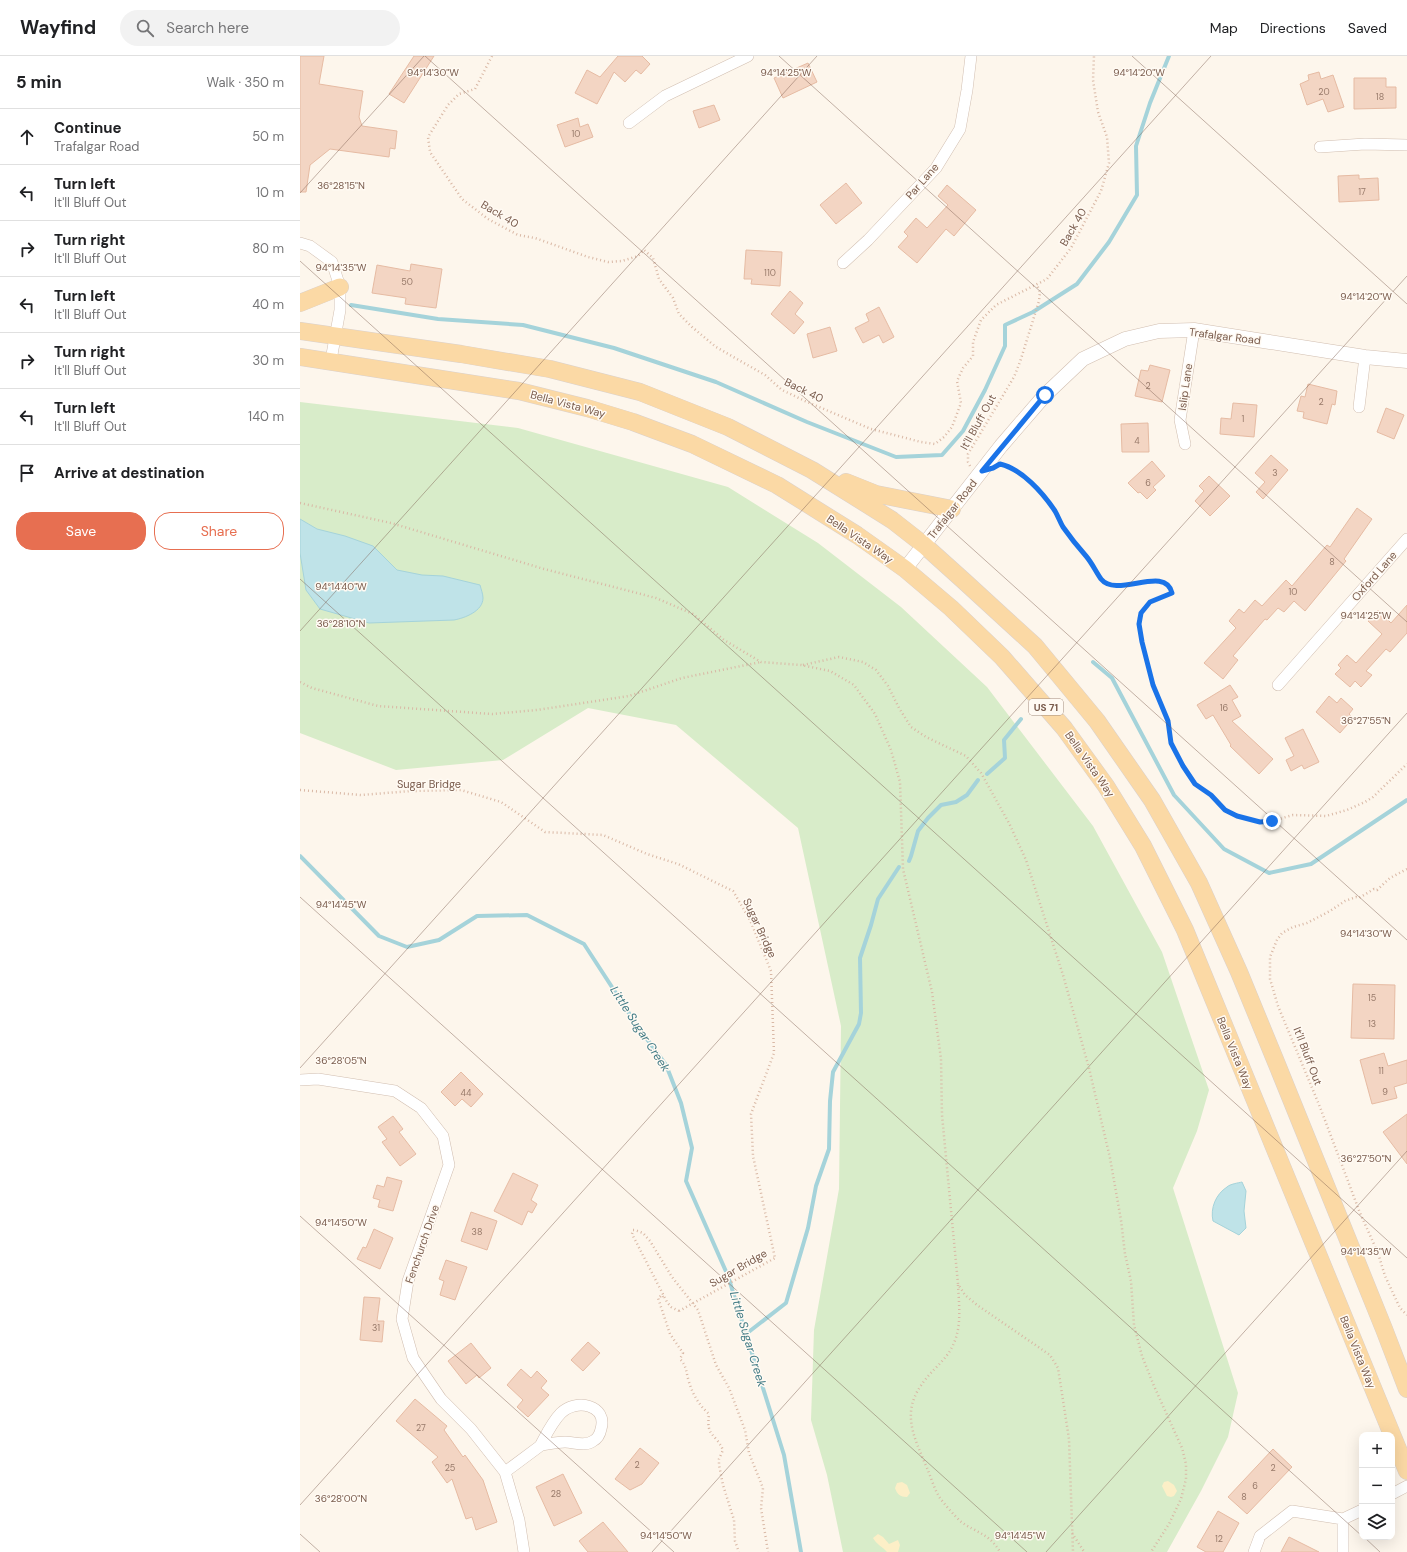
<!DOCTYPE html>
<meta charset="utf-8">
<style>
:root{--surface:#fff;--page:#f2f2f2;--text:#202124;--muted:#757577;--line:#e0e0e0;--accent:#e76f51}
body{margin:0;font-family:"DM Sans",sans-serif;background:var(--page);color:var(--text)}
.controls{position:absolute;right:12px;bottom:12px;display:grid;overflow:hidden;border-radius:8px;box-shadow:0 4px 16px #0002}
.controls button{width:36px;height:36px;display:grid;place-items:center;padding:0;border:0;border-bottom:1px solid var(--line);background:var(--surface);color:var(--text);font:20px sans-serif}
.stop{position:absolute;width:12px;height:12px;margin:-9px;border:3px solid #1a73e8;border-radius:50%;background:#fff}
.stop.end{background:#1a73e8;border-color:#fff;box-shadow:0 1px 4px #0008}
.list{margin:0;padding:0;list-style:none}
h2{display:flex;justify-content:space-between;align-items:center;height:52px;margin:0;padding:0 16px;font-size:17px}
h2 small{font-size:13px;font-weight:400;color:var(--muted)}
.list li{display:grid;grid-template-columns:26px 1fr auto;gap:12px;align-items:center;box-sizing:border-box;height:56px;padding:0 16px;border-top:1px solid var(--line)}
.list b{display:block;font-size:15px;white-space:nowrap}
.list p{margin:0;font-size:13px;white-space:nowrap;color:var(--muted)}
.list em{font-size:13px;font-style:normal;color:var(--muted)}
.actions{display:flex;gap:8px;padding:12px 16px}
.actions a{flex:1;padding:9px 0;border:1px solid var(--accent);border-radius:16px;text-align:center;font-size:14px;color:var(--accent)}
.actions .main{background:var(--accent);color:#fff}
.icon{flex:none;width:22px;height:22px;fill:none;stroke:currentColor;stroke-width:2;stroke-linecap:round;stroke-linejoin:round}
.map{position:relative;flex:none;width:1107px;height:1496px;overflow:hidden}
header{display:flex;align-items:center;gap:24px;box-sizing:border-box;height:56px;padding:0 20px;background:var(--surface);border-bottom:1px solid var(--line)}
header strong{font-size:19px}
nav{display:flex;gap:22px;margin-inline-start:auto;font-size:14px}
.search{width:280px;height:36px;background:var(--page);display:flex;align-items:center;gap:10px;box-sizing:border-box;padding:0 14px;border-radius:22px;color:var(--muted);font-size:15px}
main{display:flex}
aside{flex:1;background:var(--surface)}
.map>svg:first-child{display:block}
</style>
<header>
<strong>Wayfind</strong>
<div class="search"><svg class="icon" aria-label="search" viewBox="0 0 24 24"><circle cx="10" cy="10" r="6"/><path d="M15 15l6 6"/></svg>Search here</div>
<nav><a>Map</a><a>Directions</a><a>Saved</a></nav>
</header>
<main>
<aside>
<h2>5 min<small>Walk · 350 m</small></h2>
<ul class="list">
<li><svg class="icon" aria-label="ahead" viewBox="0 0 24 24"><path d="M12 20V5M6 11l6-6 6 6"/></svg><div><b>Continue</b><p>Trafalgar Road</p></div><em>50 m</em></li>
<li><svg class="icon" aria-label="left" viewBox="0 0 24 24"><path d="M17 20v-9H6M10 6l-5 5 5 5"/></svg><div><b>Turn left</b><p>It'll Bluff Out</p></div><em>10 m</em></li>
<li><svg class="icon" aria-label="right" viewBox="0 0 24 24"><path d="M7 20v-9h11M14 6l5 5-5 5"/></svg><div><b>Turn right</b><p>It'll Bluff Out</p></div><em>80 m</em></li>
<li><svg class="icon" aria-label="left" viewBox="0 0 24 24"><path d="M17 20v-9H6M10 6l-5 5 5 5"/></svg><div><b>Turn left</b><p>It'll Bluff Out</p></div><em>40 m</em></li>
<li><svg class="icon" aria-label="right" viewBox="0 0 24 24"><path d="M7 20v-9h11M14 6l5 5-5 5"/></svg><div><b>Turn right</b><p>It'll Bluff Out</p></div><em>30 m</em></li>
<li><svg class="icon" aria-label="left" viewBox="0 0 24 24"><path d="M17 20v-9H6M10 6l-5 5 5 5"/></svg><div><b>Turn left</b><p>It'll Bluff Out</p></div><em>140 m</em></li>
<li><svg class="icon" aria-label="arrive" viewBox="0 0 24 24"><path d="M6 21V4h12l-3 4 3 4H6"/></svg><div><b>Arrive at destination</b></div></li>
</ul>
<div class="actions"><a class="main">Save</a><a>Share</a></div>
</aside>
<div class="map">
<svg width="1107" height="1496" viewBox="0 0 1107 1496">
<rect width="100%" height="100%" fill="#fdf6ec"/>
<path fill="#d8ecc9" d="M 0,346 L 218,372 L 428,431 L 518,487 L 601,551 L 687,631 L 793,770 L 862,896 L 909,1034 L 897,1075 L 873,1132 L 938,1337 L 928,1381 L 901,1435 L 867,1496 L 543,1496 L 527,1419 L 511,1364 L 514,1274 L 539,1133 L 541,970 L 498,772 L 376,669 L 288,652 L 203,704 L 96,714 L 0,677 Z"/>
<path fill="#fcefc7" d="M 868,1425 L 874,1429 L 877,1435 L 874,1440 L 871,1441 L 867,1440 L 862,1430 L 864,1426 Z
M 602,1426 L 607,1429 L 610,1437 L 607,1441 C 600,1441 597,1438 595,1432 L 597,1427 Z
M 578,1478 L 583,1481 L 589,1488 L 598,1484 L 600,1489 L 598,1496 L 587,1496 C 583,1491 576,1488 573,1482 Z"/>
<path fill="#bfe3e8" stroke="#a5d3da" d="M 0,463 L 17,473 L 45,480 L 73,490 L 97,514 L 122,519 L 143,520 L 180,529 C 181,533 183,538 183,542 C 183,555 165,562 154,564 L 69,567 L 20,553 L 6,534 L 0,497 Z
M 942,1126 L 946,1135 L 944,1155 L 946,1172 L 939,1179 L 913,1165 C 910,1152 916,1138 927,1131 C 930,1128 938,1127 942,1126 Z"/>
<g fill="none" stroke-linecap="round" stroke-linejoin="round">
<path stroke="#a5d3da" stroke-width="4" d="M 51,249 L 138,263 L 223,269 L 314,292 L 416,326 L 507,366 L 596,401 L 642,399 L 663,375 L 685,334 L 705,290 L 705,269 L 733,256 L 777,228 L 809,186 L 837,139 L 836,90 L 850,47 L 869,0
M 793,606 L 812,622 L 874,739 L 924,793 L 969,817 L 1011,808 L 1107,744
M 687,718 L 705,702 L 704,684 L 721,663
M 0,800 L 79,880 L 107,891 L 139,884 L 177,860 L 227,859 L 284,888 L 336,968 L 366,1009 L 381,1047 L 392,1092 L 386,1125 L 428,1220 L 446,1278 L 484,1399 L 501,1496
M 609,805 L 611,800 L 618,775 L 628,762 L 641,749 L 656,746 L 667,739 L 678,724
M 446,1278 L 486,1247 L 508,1172 L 516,1130 L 529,1093 L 530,1045 L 533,1016 L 559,968 L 561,957 L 560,902 L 571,869 L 578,843 L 599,811"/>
</g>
<path fill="#f3d5c3" stroke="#e6bba3" d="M 0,0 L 24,0 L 19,28 L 63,35 L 59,61 L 62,70 L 97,75 L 95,93 L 90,92 L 89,101 L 30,93 L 10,109 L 6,136 L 0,136 Z
M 114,0 L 134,0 L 104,47 L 89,38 Z
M 318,0 L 342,0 L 350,8 L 341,18 L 336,14 L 325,26 L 314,16 L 297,48 L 275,37 L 287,14 L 300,21 Z
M 508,7 L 517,26 L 483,42 L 474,22 Z
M 1019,16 L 1021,23 L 1033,19 L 1044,51 L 1028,56 L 1023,43 L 1007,49 L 1000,28 L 1009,24 L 1008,19 Z
M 1054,22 L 1086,22 L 1086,31 L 1096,31 L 1096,52 L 1054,53 Z
M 414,49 L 420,64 L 399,72 L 393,55 Z
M 278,62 L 280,71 L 288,68 L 293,81 L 265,91 L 257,69 Z
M 1059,119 L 1059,123 L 1078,122 L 1079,144 L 1039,146 L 1038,120 Z
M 546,127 L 562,147 L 536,168 L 520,149 Z
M 647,129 L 676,154 L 654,180 L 646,173 L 617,207 L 598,191 L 608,180 L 604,176 L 616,162 L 627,172 L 648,149 L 638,140 Z
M 446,194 L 482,196 L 480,230 L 451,228 L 452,223 L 444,223 Z
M 111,208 L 142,213 L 136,252 L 105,248 L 106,242 L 72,237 L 77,209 L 110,215 Z
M 490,235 L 503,247 L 495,258 L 504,266 L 494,278 L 471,258 Z
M 579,251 L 594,281 L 583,287 L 579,279 L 563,287 L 555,272 L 569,265 L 566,258 Z
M 530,271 L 537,295 L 513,302 L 507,278 Z
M 850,309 L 870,314 L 862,346 L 835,340 L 841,314 L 848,315 Z
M 1008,328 L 1037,335 L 1035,349 L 1032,348 L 1027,368 L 1003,362 L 1004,356 L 997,355 L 1001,340 L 1005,341 Z
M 933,347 L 957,349 L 954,381 L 920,378 L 921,362 L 931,363 Z
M 1086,352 L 1104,359 L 1094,383 L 1077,376 Z
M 848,367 L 849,396 L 822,396 L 821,368 Z
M 971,399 L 988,414 L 963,443 L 956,436 L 965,426 L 955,417 Z
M 852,405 L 865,420 L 853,431 L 856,434 L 847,443 L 840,436 L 838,437 L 828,427 Z
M 909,420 L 930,440 L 910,460 L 895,445 L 904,435 L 899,430 Z
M 1057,452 L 1072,463 L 1044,503 L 1046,505 L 1005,555 L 994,545 L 984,556 L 978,552 L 967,564 L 965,563 L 933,600 L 938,604 L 923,623 L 904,607 L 936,572 L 929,565 L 939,553 L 944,557 L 955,544 L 962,550 L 986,524 L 992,530 L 1027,489 L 1030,491 Z
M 1107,549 L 1107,577 L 1090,596 L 1086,593 L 1066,615 L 1072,619 L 1061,631 L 1055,625 L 1050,631 L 1035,618 L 1041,612 L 1038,609 L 1047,599 L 1056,607 L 1082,578 L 1068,565 L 1078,554 L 1091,567 Z
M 930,629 L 938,641 L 932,644 L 941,660 L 932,665 L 973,703 L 959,718 L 930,690 L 931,689 L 913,659 L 906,663 L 897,649 Z
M 1029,640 L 1037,647 L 1041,642 L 1053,653 L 1049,658 L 1053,662 L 1040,677 L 1016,656 Z
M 1003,673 L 1019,706 L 1004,713 L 1002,709 L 991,715 L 986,704 L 994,700 L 985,682 Z
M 1053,928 L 1095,929 L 1094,983 L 1051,982 Z
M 1084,997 L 1088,1010 L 1107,1004 L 1107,1027 L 1094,1031 L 1097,1042 L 1072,1048 L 1060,1004 Z
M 161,1016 L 183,1038 L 171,1051 L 162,1043 L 155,1050 L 141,1036 Z
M 1107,1058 L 1107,1108 L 1083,1076 Z
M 93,1060 L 103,1073 L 99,1076 L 116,1098 L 100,1110 L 82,1086 L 87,1083 L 78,1071 Z
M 213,1117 L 238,1129 L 231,1144 L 237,1148 L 232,1157 L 228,1155 L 222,1169 L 194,1155 Z
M 87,1121 L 102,1125 L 93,1155 L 78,1151 L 80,1144 L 73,1142 L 77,1129 L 84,1131 Z
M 171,1156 L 197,1165 L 187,1194 L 161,1185 Z
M 74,1173 L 93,1182 L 80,1213 L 57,1203 L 63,1191 L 66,1192 Z
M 146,1204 L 167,1211 L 155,1244 L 140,1239 L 144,1225 L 139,1223 Z
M 64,1241 L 80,1242 L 77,1265 L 84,1265 L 82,1286 L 60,1284 Z
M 288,1286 L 300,1297 L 283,1315 L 271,1304 Z
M 171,1287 L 191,1312 L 179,1322 L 177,1319 L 166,1328 L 148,1305 Z
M 221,1313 L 231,1322 L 237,1315 L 247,1325 L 241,1332 L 249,1339 L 228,1361 L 217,1351 L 223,1344 L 207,1329 Z
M 115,1343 L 147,1370 L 144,1374 L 163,1401 L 165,1399 L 183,1424 L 197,1466 L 176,1474 L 172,1461 L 166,1463 L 152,1423 L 147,1427 L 132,1406 L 138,1401 L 96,1365 Z
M 340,1392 L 359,1407 L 342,1428 L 330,1434 L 315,1423 Z
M 973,1393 L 992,1411 L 947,1458 L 928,1441 Z
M 263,1418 L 282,1457 L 254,1470 L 236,1431 Z
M 918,1455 L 939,1467 L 923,1496 L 906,1496 L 897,1491 Z
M 303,1466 L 328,1496 L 288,1496 L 279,1485 Z
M 989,1481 L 1019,1496 L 981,1496 Z"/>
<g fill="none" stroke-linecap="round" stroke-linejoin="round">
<g stroke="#d1beb0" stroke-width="12">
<path id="minor" d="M 329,67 L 365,40 L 448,0
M 1020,91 L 1065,88 L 1107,89
M 0,187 L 10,190 L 32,206 L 40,231 L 40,254 L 31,304
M 543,207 L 568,184 L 636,112 L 660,73 L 667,34 L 671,0
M 1059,351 L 1065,301
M 885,388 L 880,364 L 894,274
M 978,629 L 1107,483
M 0,1024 L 18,1023 L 95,1035 L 121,1052 L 143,1080 L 149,1109 L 108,1225 L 102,1263 L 113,1302 L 141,1343 L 171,1373 L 205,1416 L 219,1464 L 224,1496
M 205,1416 L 240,1390 L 241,1389 C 249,1388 257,1386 265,1386 C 274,1386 285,1391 293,1385 C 297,1383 300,1378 301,1373 C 308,1349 276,1342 261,1357 C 252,1366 246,1379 240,1390
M 1092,1438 L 1107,1430
M 1043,1463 L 1062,1454
M 954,1496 L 960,1480 L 992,1455 L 1043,1463 L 1043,1496"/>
</g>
<g stroke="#d1beb0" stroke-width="15">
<path id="tertiary" d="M 605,513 L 701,390 L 745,339 L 783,303 L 825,283 L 859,275 L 894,274 L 1065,301 L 1107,305"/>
</g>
<g stroke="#dad1cd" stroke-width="18">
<path id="primary" d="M 0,247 L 40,231
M 0,275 L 161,298 L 250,313 L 340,336 L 428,371 L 512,414 L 592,464 L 624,489 L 664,525 L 735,590 L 797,665 L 852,744 L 899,827 L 939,916 L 976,1006 L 1084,1273 L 1107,1333
M 0,301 L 219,335 L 287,352 L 333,366 L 392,388 L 477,429 L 557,479 L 605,513 L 651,552 L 702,601 L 764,672 L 806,730 L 843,790 L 885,874 L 1107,1415
M 546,426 L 576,438 L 652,453"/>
</g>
<path stroke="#d9b8a5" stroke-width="2.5" stroke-dasharray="1 3" stroke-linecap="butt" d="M 192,0 L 175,33 L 159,38 L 148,49 L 128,81 L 130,96 L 162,143 L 188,163 L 218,179 L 235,182 L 288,201 L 308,206 L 322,205 L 338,200 L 344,194 L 353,202 L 359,223 L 373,242 L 379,258 L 392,271 L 416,291 L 465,319 L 482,334 L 505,345 L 571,373 L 621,386 L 635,388 L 644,381 L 652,371 L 661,347 L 657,325 L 663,312 L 673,300 L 673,286 L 681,264 L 696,249 L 747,223 L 771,192 L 801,135 L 809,107 L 807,81 L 798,56 L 793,24 L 794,0
M 702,408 C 721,413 745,439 755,456 C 759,461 760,467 764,472 C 771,482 779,491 786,500 C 791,507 795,514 800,521 C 803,526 808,530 815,530 C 829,532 867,514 872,537 L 850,546 L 841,557 L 839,562 L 839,573 L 842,586 L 853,629 L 867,665 L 871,687 L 883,710 L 895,728 L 911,739 L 925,754 L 937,760 L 960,766 L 972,765 L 993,759 L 1026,760 L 1047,754 L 1065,746 L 1073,741 L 1107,708
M 670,410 L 668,406 L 668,398 L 714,321 L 720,306 L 739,245 L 740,236 L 737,229
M 0,447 L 91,467 L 244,513 L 356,542 L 393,558 L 424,584 L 461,606 L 501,609 L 530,615 L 554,629 L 575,658 L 591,694 L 600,726 L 603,813 L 632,936 L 641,1003 L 642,1059 L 658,1228 L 665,1239 L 677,1249 L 750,1299 L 758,1312 L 769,1383 L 773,1496
M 503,609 L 539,601 L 563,606 L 576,614 L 588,630 L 599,652 L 611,671 L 626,681 L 666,700 L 681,717 L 709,767 L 726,804 L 763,919 L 789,1012 L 810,1102 L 821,1164 L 825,1198 L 831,1225 L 834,1269 L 842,1300 L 854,1330 L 882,1392 L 886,1408 L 886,1423 L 881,1443 L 869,1468 L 851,1496
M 0,626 L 12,632 L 78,650 L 192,658 L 237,654 L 329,640 L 382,622 L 461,606
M 0,734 L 61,739 L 111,735 L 161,734 L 201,746 L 245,776 L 303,779 L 347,798 L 378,808 L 433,835 L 450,864 L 471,915 L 474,997 L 451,1058 L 453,1100 L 475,1202
M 1107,813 L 1090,822 L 1077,834 L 1074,833 L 1059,842 L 1056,841 L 1045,845 L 1030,855 L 1007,867 L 993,871 L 982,877 L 977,884 L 970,901 L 970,923 L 978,950 L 1020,1051 L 1060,1157 L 1078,1197 L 1085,1220 L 1100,1252 L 1107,1259
M 658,1229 C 659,1249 662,1271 653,1289 C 647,1303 634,1312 625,1324 C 600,1355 613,1379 627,1412 C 631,1421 634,1433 640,1442 C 645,1449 654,1459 660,1465 C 676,1477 689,1477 700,1496
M 363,1241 L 362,1239 L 358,1242 L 370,1278 L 383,1297 L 380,1303 C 387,1310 386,1317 389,1326 C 393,1339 399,1349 409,1358 C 406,1382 415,1376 423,1394 L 419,1403 L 419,1409 L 423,1429 L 434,1464 L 435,1485 L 439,1496
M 379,1255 L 371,1251 L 367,1246 L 332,1178 L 333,1174 L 335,1174 L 343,1177 L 350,1185 L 372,1221 L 398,1254 L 416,1309 L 429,1332 L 445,1374 L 449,1397 L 463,1432 L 461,1452 L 468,1496
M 772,1477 L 783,1494 L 785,1496"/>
<use href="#minor" stroke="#fff" stroke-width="11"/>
<use href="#tertiary" stroke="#fff" stroke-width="14"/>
<use href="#primary" stroke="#fbd9a5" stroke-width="17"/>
<path stroke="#d9b8a5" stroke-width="2.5" stroke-dasharray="1 3" stroke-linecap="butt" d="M 379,1255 L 475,1202"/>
</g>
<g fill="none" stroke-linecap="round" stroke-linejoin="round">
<path stroke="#1a73e8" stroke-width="5" d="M 745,339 L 682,415 L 693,412 L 700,408 C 722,413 743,437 755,455 C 758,460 760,466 763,471 C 770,481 778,491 786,500 C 792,507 796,516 801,523 C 817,543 865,508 872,537 L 850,546 L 841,557 L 839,568 L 842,586 L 853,629 L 868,665 L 871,687 L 883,710 L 895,728 L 911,739 L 925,754 L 937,760 L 960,766 L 972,765"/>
</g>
<path fill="none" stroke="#7a5c4d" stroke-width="1" stroke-opacity="0.45" d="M 125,0 L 1107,884M 479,0 L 1107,566M 832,0 L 1107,248M 0,137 L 124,0M 0,205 L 1107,1202M 0,523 L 1062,1480M 0,575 L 517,0M 0,841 L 727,1496M 0,1012 L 911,0M 0,1160 L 374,1496M 0,1449 L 1107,220M 0,1478 L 20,1496M 1064,1481 L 1080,1496M 352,1496 L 1107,657M 746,1496 L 1107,1095"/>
<g text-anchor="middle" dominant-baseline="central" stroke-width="3" stroke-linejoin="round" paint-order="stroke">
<g font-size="9" fill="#987a6a">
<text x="1024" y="36">20</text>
<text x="1080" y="41">18</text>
<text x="276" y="78">10</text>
<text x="1062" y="136">17</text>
<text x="470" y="217">110</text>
<text x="107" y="226">50</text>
<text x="848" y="330">2</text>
<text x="1021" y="346">2</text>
<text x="943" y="363">1</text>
<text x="837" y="385">4</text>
<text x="975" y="417">3</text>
<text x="848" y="427">6</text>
<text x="1032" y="506">8</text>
<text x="993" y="536">10</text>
<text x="924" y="652">16</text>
<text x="1072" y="942">15</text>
<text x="1072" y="968">13</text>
<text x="1081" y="1015">11</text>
<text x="1085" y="1036">9</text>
<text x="166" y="1037">44</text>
<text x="177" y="1176">38</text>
<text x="76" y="1272">31</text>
<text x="121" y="1372">27</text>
<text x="337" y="1409">2</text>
<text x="150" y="1412">25</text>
<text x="973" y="1412">2</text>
<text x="955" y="1430">6</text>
<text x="256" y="1438">28</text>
<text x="944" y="1441">8</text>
<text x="919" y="1483">12</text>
</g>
<rect fill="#fffaf3" stroke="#a28b7f" stroke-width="1" x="729" y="643" width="34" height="16" rx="3"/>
<g font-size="10" font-weight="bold" fill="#7a5c4d">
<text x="746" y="651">US 71</text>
</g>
<g font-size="11" fill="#7a5c4d" stroke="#fffaf3">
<text transform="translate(622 125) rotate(-49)">Par Lane</text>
<text transform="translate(200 158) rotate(31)">Back 40</text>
<text transform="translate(773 171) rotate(-60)">Back 40</text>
<text transform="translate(925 280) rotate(7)">Trafalgar Road</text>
<text transform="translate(885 331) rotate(-82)">Islip Lane</text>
<text transform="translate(504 334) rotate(26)">Back 40</text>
<text transform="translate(268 348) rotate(15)">Bella Vista Way</text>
<text transform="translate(678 366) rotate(-61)">It'll Bluff Out</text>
<text transform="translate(652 453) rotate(-52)">Trafalgar Road</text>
<text transform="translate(560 483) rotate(34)">Bella Vista Way</text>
<text transform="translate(1074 520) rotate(-49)">Oxford Lane</text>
<text transform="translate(790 708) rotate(55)">Bella Vista Way</text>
<text x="129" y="728">Sugar Bridge</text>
<text transform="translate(460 872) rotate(65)">Sugar Bridge</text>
<text transform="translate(935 997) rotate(68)">Bella Vista Way</text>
<text transform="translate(1008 1000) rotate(69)">It'll Bluff Out</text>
<text transform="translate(122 1188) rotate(-71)">Fenchurch Drive</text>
<text transform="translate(438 1212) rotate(-30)">Sugar Bridge</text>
<text transform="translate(1058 1296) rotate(68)">Bella Vista Way</text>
</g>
<g font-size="12" font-style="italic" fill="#437c86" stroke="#fffaf3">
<text transform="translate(340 973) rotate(57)">Little Sugar Creek</text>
<text transform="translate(448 1283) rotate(73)">Little Sugar Creek</text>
</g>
</g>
<g font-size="10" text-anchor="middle" fill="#7a5c4d" stroke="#fffaf3" stroke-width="3" stroke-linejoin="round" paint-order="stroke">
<text x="133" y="20">94°14'30"W</text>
<text x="486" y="20">94°14'25"W</text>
<text x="839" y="20">94°14'20"W</text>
<text x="41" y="133">36°28'15"N</text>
<text x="41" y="215">94°14'35"W</text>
<text x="1066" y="244">94°14'20"W</text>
<text x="41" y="534">94°14'40"W</text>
<text x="1066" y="563">94°14'25"W</text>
<text x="41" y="571">36°28'10"N</text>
<text x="1066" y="668">36°27'55"N</text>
<text x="41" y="852">94°14'45"W</text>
<text x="1066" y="881">94°14'30"W</text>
<text x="41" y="1008">36°28'05"N</text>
<text x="1066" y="1106">36°27'50"N</text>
<text x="41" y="1170">94°14'50"W</text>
<text x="1066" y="1199">94°14'35"W</text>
<text x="41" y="1446">36°28'00"N</text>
<text x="366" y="1483">94°14'50"W</text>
<text x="720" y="1483">94°14'45"W</text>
</g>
</svg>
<div class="controls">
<button>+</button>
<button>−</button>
<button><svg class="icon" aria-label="layers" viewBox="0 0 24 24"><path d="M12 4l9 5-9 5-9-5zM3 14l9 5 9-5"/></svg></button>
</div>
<div class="stop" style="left:745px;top:339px"></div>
<div class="stop end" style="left:972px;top:765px"></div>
</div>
</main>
